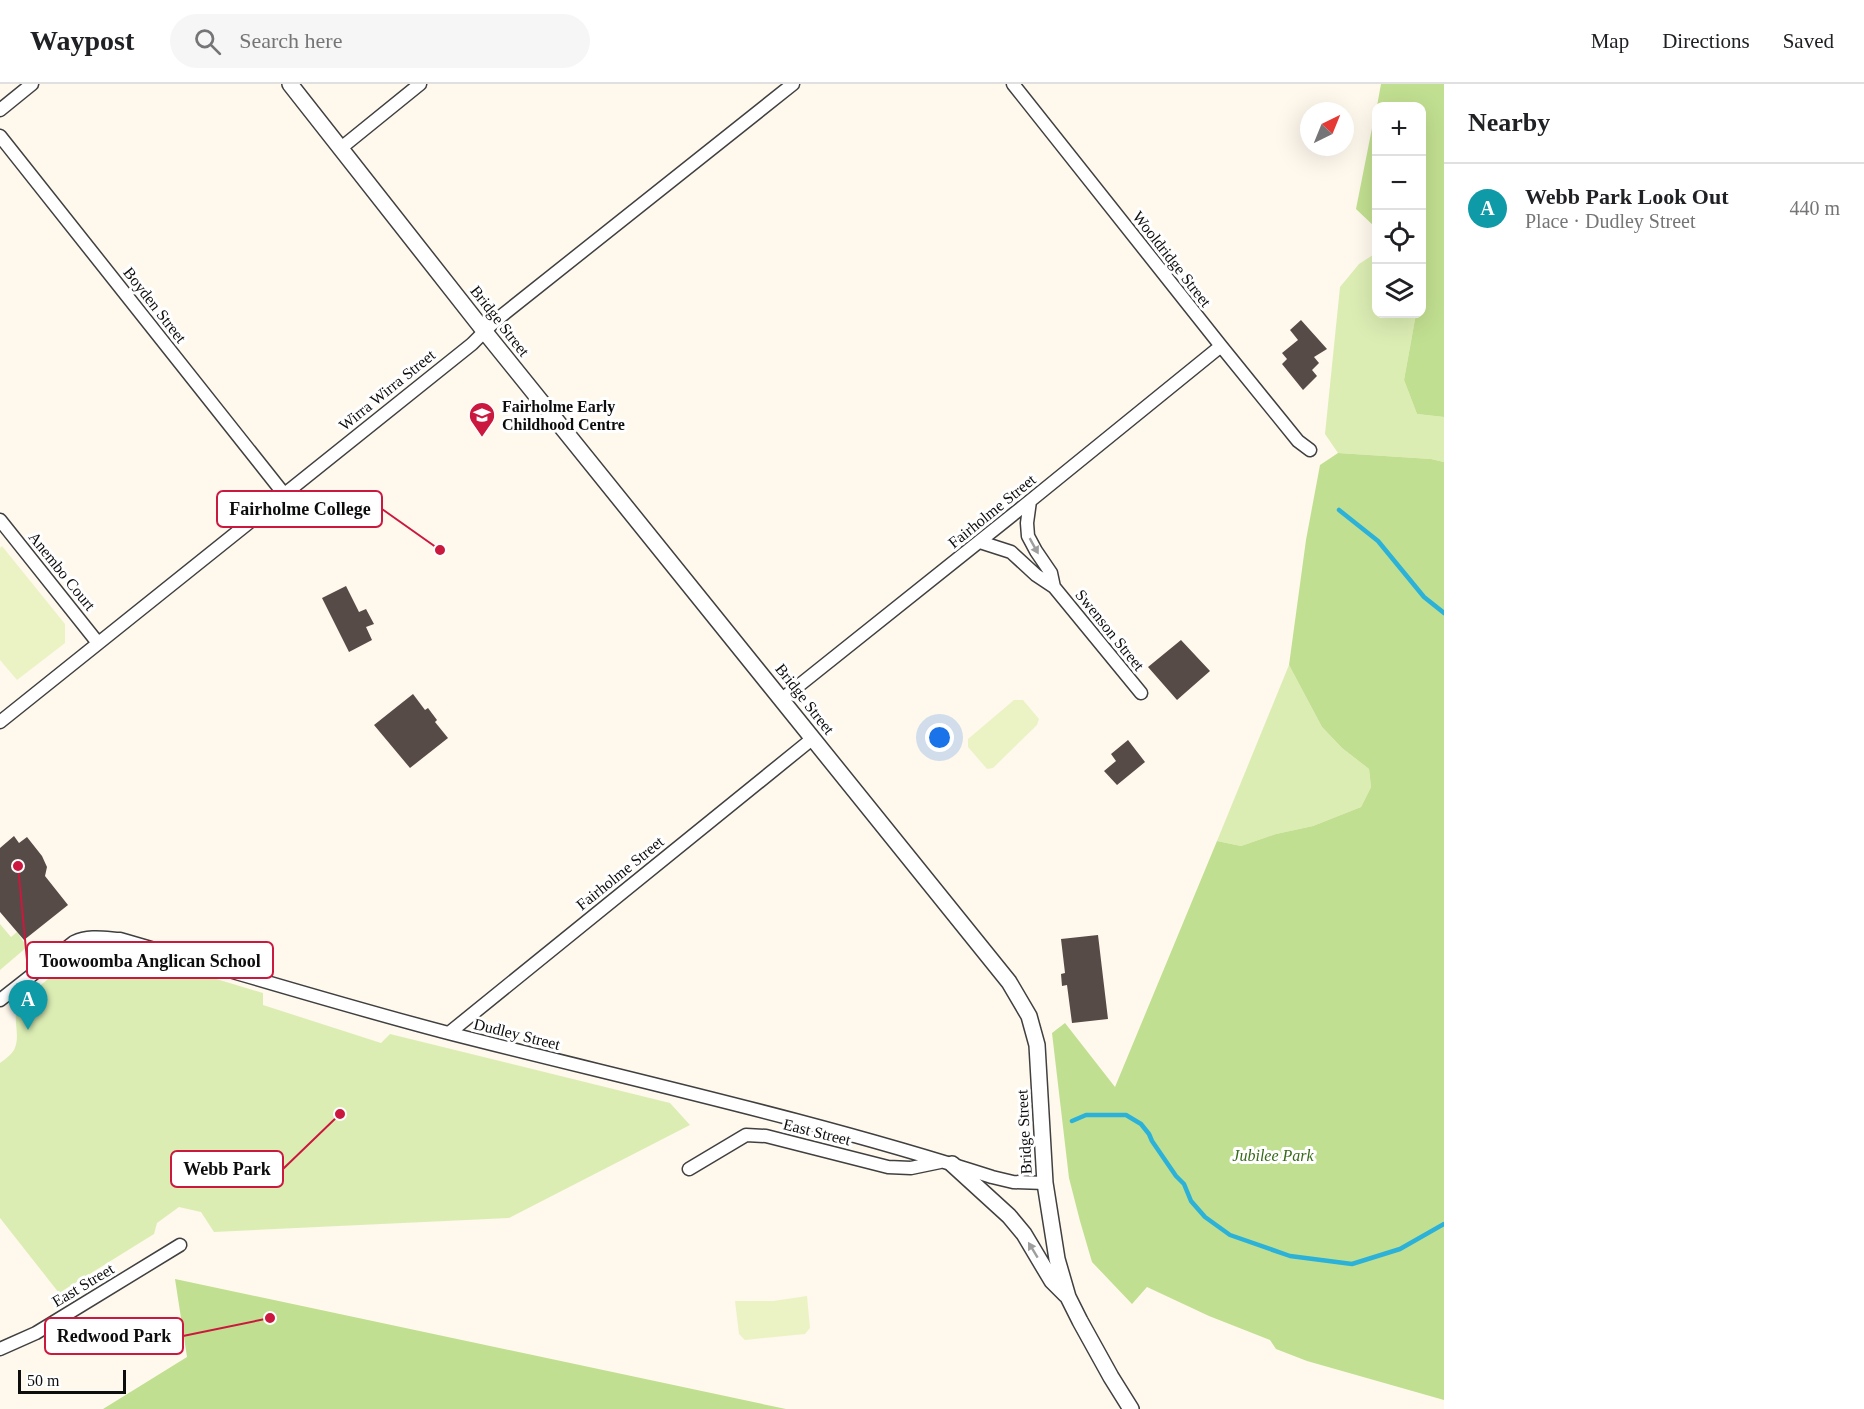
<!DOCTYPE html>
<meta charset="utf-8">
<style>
:root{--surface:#fff;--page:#f6f6f6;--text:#202124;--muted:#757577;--line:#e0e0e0;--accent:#0b8043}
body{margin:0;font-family:"Times New Roman",serif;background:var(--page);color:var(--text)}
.controls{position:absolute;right:18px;top:18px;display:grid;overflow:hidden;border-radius:12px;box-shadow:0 6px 24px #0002}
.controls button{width:54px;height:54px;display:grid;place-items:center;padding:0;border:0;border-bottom:2px solid var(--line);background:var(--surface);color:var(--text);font:30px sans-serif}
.compass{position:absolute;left:1300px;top:18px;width:54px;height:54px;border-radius:50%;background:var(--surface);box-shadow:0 6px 24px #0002;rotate:43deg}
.scale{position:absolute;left:18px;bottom:15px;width:108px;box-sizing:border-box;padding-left:6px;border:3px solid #0d0d0d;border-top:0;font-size:16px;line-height:21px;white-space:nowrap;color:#0d0d0d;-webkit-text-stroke:4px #fff;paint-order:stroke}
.you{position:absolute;left:940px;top:654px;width:21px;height:21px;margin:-15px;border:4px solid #fff;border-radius:50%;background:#1a73e8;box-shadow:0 0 0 9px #1a73e833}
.badge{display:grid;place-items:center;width:39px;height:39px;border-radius:50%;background:var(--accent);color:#fff;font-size:20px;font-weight:700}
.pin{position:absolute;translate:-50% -50px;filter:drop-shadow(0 2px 3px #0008)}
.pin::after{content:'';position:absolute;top:32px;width:21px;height:18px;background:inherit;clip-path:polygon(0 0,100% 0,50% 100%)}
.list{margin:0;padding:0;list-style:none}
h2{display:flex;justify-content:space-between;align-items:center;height:78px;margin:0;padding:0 24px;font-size:26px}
h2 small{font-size:20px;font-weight:400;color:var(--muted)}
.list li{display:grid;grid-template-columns:39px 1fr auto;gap:18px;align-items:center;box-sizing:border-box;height:90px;padding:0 24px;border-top:2px solid var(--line)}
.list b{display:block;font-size:22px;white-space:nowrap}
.list p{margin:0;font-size:20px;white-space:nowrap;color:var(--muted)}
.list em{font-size:20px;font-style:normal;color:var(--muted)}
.icon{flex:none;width:33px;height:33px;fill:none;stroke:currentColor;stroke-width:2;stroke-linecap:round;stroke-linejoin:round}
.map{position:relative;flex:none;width:1444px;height:1325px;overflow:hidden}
header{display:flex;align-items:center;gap:36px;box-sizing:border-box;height:84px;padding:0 30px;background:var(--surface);border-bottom:2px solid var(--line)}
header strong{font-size:28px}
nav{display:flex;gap:33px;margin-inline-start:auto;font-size:21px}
.search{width:420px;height:54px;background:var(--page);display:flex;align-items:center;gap:15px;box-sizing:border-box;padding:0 21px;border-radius:33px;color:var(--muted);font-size:22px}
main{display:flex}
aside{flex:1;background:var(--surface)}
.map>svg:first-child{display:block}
</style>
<header>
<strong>Waypost</strong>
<div class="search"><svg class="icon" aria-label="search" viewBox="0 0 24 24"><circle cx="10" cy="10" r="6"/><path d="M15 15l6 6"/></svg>Search here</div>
<nav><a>Map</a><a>Directions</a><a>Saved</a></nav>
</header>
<main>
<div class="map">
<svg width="1444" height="1325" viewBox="0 0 1444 1325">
<rect width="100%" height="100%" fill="#fff8ed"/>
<path fill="#dbedb3" d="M 1376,169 L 1376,230 L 1416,230 L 1404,296 L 1417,330 L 1444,333 L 1444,378 L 1431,375 L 1338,369 L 1325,350 L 1340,203 L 1359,180 Z
M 1289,581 L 1322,643 L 1342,664 L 1369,685 L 1371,703 L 1361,723 L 1313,742 L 1276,750 L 1241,762 L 1217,757 Z
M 0,840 L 11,853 L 17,848 L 27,863 L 0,886 Z
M 101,868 L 177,883 L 263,909 L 263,921 L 381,959 L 390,950 L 670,1019 L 690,1041 L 509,1134 L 214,1148 L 201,1128 L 179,1123 L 157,1139 L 154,1150 L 59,1209 L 0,1134 L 0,979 C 4,976 11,971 14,966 C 22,950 10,934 20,918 L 70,877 L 84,871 Z"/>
<path fill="#c1df90" d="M 1381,0 L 1444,0 L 1444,333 L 1417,330 L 1404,296 L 1416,230 L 1422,230 L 1422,22 L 1377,22 Z
M 1376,24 L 1376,144 L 1356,125 Z
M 1338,369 L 1431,375 L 1444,378 L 1444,1316 L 1307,1277 L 1276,1265 L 1270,1256 L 1209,1232 L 1147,1203 L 1132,1220 L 1092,1178 L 1080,1137 L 1069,1094 L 1052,949 L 1065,939 L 1115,1003 L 1217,757 L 1241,762 L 1276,750 L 1313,742 L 1361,723 L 1371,703 L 1369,685 L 1342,664 L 1322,643 L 1289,581 L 1306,456 L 1320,381 Z
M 175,1195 L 786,1325 L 103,1325 L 187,1273 Z"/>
<path fill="#ebf3c5" d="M 2,462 L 65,540 L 65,559 L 17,596 L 0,576 L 0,464 Z
M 1014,616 L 1023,616 L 1039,635 L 1037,641 L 993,684 L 987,685 L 968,663 L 968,655 Z
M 807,1212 L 810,1244 L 805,1250 L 745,1256 L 739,1250 L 735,1217 L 773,1217 Z"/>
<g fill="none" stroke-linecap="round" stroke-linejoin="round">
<path stroke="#2cb1d9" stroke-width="4.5" d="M 1339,426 L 1378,457 L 1424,513 L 1444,529
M 1072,1037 L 1086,1031 L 1126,1031 L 1141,1040 L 1149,1050 L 1152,1057 L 1176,1092 L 1184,1100 L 1191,1117 L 1205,1133 L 1230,1151 L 1290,1172 L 1352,1180 L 1400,1165 L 1444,1140"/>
</g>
<path fill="#574b48" d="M 1301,236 L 1327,265 L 1314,273 L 1319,279 L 1312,286 L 1317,292 L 1303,306 L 1282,280 L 1287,275 L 1282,269 L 1298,256 L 1290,246 Z
M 346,502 L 359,528 L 366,525 L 374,540 L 366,543 L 372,556 L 349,568 L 322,514 Z
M 1181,556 L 1210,587 L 1177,616 L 1148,583 Z
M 413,610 L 425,626 L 428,624 L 437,636 L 435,638 L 448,654 L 410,684 L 374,641 Z
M 1128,656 L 1145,678 L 1117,701 L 1104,687 L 1116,677 L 1111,670 Z
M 14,752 L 19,759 L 27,753 L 42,772 L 47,783 L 45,792 L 68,821 L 24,856 L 0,828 L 0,764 Z
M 1098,851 L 1108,935 L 1072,939 L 1067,901 L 1062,902 L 1061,890 L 1065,889 L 1061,855 Z"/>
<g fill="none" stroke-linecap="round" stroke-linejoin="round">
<g stroke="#404040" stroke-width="15">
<path id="minor" d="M 1013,0 L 1221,262 L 1298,357 L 1310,366
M 0,26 L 32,0
M 0,52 L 284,410
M 341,64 L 420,0
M 1030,417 L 1027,439 L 1028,452 L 1036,467 L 1051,489 L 1054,503
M 0,436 L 98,559
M 980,458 L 1011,468 L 1036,491 L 1054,503 L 1141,609
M 782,615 L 1030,417 L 1221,262
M 0,638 L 472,260 L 495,237 L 793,0
M 0,916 L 74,858 C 89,851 104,854 120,855 C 231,887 341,921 452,950 C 632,996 815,1036 992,1093 L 1013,1098 L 1045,1099
M 449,949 L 812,655
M 689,1085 L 746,1051 L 766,1052 L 888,1083 L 911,1084 L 940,1078
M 0,1265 L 36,1249 L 180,1161"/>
</g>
<g stroke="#404040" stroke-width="18">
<path id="tertiary" d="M 290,0 L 485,248 L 1009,898 L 1029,932 L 1037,961 L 1045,1099 L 1057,1175 L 1068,1213 L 1080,1237 L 1111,1293 L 1131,1325
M 952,1080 L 1009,1132 L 1024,1150 L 1052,1197 L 1066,1211"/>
</g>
<use href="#minor" stroke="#fff" stroke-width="12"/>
<use href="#tertiary" stroke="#fff" stroke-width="15"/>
</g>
<defs><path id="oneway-solid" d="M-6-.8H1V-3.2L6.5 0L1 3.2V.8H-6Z" transform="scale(1.5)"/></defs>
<g fill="#9e9e9e">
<use href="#oneway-solid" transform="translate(1034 462) rotate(61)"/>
<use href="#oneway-solid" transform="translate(1033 1166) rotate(-121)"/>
</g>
<defs>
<g id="school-pin" transform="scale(1.35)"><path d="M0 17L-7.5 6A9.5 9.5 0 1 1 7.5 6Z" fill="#ca183e" stroke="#fff"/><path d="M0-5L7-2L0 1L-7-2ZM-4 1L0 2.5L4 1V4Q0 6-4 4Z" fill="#fff"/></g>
</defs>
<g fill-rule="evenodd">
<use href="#school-pin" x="482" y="331"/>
</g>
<g text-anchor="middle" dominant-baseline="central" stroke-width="6" stroke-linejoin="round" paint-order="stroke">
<g font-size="16" fill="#0d0d0d" stroke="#fff">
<text transform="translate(1172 175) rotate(52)">Wooldridge Street</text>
<text transform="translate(155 221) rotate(52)">Boyden Street</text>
<text transform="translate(500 237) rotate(52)">Bridge Street</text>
<text transform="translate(387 306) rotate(-39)">Wirra Wirra Street</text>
<text transform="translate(992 427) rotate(-39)">Fairholme Street</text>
<text transform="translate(62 487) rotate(51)">Anembo Court</text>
<text transform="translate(1110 546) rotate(51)">Swenson Street</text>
<text transform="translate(805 615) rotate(52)">Bridge Street</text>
<text transform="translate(620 789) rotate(-39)">Fairholme Street</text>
<text transform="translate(517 950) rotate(14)">Dudley Street</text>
<text transform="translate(817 1048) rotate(14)">East Street</text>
<text transform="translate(1024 1048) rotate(-93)">Bridge Street</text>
<text transform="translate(83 1201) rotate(-31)">East Street</text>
</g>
<g font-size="16" font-weight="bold" fill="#0d0d0d" stroke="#fff" text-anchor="start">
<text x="502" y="322">Fairholme Early<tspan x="502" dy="18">Childhood Centre</tspan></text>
</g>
<g font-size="16" font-style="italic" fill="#366a17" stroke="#fff">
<text x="1273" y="1071">Jubilee Park</text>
</g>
</g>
<path fill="none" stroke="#ca183e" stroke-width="2" d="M440 466L382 425M18 782L27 876M340 1030L283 1085M270 1234L183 1252"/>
<g fill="#ca183e" stroke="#fff" stroke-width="2">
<circle cx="440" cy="466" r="6"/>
<circle cx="18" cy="782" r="6"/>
<circle cx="340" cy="1030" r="6"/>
<circle cx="270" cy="1234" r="6"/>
</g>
<g fill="#fff" stroke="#ca183e" stroke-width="2">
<rect x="217" y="407" width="165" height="36" rx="6"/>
<rect x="27" y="858" width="246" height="36" rx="6"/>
<rect x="171" y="1067" width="112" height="36" rx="6"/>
<rect x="45" y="1234" width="138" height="36" rx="6"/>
</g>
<g font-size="18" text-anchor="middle" font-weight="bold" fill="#0d0d0d">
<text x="300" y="431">Fairholme College</text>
<text x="150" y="883">Toowoomba Anglican School</text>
<text x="227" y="1091">Webb Park</text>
<text x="114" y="1258">Redwood Park</text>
</g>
</svg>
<div class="controls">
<button>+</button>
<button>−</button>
<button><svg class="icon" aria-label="locate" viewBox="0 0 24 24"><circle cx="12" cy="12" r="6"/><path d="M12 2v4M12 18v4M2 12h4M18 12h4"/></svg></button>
<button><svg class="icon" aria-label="layers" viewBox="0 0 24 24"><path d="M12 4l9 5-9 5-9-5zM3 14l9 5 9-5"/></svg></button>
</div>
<svg class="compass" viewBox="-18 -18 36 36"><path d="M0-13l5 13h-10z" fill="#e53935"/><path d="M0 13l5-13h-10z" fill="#757577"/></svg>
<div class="scale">50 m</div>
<div class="you"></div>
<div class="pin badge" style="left:28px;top:946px;background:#0f9aa8">A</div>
</div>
<aside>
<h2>Nearby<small></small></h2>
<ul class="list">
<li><span class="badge" style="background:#0f9aa8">A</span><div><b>Webb Park Look Out</b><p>Place · Dudley Street</p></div><em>440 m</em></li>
</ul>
</aside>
</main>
